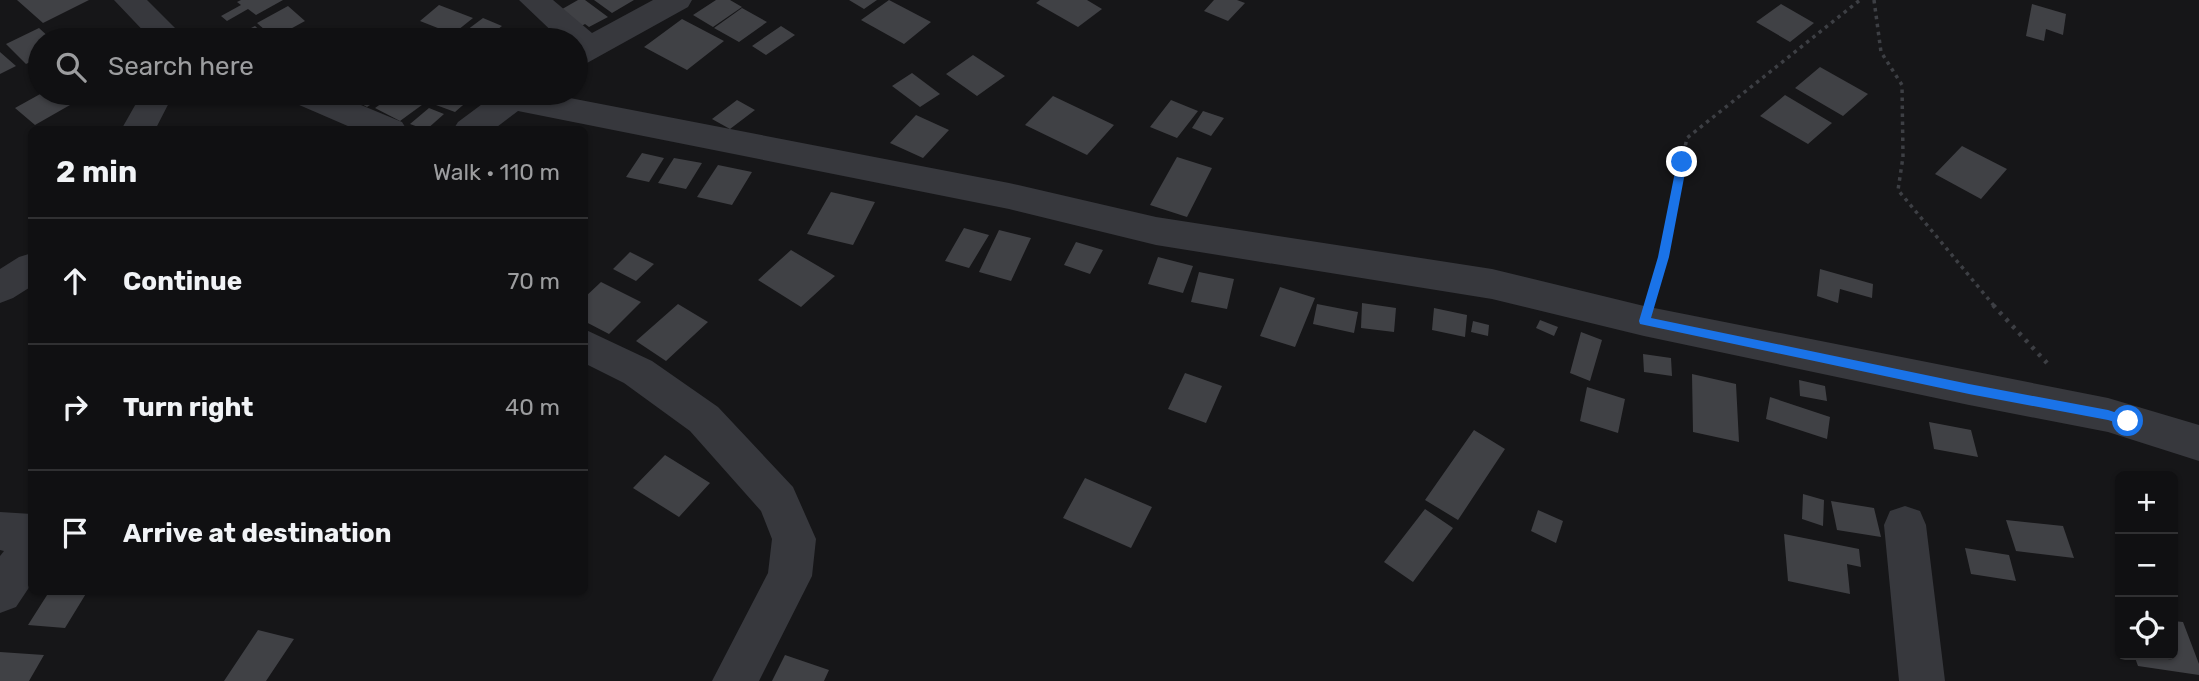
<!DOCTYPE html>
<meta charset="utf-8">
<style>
:root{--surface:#101012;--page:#1e1e20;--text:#f1f3f6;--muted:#9c9d9f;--line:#303032}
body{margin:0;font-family:Rubik,sans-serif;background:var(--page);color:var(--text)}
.controls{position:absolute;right:21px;bottom:21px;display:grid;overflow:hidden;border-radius:10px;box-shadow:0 2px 5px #0004}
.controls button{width:63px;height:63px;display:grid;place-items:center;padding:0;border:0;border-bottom:2px solid var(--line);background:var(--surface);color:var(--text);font:35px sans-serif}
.stop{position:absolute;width:21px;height:21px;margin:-16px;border:5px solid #1a73e8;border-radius:50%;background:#fff}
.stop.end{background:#1a73e8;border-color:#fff;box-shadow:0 2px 7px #0008}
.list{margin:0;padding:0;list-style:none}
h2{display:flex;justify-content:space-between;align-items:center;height:91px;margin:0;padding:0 28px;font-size:30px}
h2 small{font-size:23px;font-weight:400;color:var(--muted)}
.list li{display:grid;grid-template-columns:46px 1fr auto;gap:21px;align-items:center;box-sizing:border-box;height:126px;padding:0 28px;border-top:2px solid var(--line)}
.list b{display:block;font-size:26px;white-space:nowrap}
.list em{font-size:23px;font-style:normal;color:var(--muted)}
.icon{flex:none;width:38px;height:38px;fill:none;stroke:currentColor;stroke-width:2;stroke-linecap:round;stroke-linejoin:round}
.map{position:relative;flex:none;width:2199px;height:681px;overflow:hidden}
.search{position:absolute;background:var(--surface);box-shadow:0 2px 5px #0004;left:28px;top:28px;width:560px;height:77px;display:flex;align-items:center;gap:18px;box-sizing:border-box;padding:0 24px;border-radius:38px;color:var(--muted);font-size:26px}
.panel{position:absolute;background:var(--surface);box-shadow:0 2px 5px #0004;left:28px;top:126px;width:560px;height:469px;border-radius:10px}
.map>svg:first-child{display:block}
</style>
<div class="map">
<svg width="2199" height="681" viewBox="0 0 2199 681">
<rect width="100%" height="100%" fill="#161618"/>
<path fill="#404145" d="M 17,0 L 89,0 L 43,23 Z
M 241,0 L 283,0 L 256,15 L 248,9 L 227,21 L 221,16 L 241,5 L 237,2 Z
M 578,0 L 585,0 L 608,17 L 589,27 L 585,24 L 571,32 L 550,16 Z
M 594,0 L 634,0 L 612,13 Z
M 716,0 L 730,0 L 742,7 L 713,27 L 693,15 Z
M 849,0 L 877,0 L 864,9 Z
M 889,0 L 931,22 L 904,44 L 861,20 Z
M 1040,0 L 1087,0 L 1102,9 L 1078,27 L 1036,3 Z
M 1214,0 L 1237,0 L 1245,3 L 1228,21 L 1204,11 Z
M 1781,4 L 1814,23 L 1790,42 L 1756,22 Z
M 2032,4 L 2066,14 L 2063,35 L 2046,29 L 2044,41 L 2026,36 Z
M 439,5 L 473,18 L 453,34 L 420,21 Z
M 288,6 L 305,21 L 274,38 L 257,23 Z
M 742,8 L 767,22 L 739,42 L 714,28 Z
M 483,18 L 502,26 L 484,40 L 463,33 Z
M 682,19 L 724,41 L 687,70 L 644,47 Z
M 255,26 L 264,34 L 251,40 L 243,40 L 237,35 Z
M 781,26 L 795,35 L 766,55 L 752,46 Z
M 39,28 L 52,40 L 40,40 L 40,57 L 26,64 L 6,44 Z
M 309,29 L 328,40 L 291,40 Z
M 0,52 L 16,66 L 0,74 Z
M 973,55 L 1005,76 L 977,96 L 946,74 Z
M 1820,67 L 1868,94 L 1843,116 L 1795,88 Z
M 912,73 L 940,94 L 920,107 L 892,86 Z
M 42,93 L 66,93 L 77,101 L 35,125 L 15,108 Z
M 346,93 L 388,93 L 367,107 L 344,94 Z
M 396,93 L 410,93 L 426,102 L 400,121 L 375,108 Z
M 449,93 L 452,93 L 470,99 L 455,112 L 436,105 Z
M 1785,95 L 1832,123 L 1808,144 L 1760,116 Z
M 1053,96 L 1114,125 L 1087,155 L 1025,125 Z
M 737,100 L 755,110 L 730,129 L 712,119 Z
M 1171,100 L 1198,111 L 1177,138 L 1150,127 Z
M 429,108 L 444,114 L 426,130 L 410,124 Z
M 1203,111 L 1224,118 L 1211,136 L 1192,128 Z
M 916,115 L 949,130 L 923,158 L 890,143 Z
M 1962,146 L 2007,169 L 1981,199 L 1935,174 Z
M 642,153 L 664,158 L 649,182 L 626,177 Z
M 1177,157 L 1212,168 L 1187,217 L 1150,205 Z
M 674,158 L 702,163 L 686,189 L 658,183 Z
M 718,165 L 752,172 L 732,205 L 697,197 Z
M 831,192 L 875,202 L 853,245 L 807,234 Z
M 964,228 L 989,235 L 969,268 L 945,261 Z
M 999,230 L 1031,238 L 1011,281 L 979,272 Z
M 1076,242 L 1103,250 L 1090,274 L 1064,265 Z
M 791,250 L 835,276 L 801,307 L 758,280 Z
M 630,252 L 654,264 L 636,281 L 613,269 Z
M 1158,257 L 1193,266 L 1183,293 L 1148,284 Z
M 1820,269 L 1873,284 L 1872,298 L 1840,289 L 1838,303 L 1817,296 Z
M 1199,272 L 1234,279 L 1227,309 L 1191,302 Z
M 601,282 L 641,302 L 609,334 L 584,321 L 584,298 Z
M 1280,287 L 1315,298 L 1295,347 L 1260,336 Z
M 1362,303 L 1396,308 L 1394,332 L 1361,328 Z
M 678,304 L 708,322 L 666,361 L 636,341 Z
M 1317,304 L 1358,312 L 1354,333 L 1313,324 Z
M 1434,308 L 1467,315 L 1465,337 L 1432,330 Z
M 1540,320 L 1558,327 L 1554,336 L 1536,328 Z
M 1473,321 L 1489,325 L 1488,336 L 1471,332 Z
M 1581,332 L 1602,340 L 1590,381 L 1570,373 Z
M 1643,354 L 1671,358 L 1672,376 L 1644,372 Z
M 1185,373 L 1222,386 L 1206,423 L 1168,409 Z
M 1692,374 L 1736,384 L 1739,442 L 1693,432 Z
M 1799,380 L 1825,386 L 1827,401 L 1800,396 Z
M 1587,387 L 1625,399 L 1618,433 L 1580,421 Z
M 1770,397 L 1830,417 L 1827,439 L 1766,419 Z
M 1929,422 L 1971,430 L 1978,457 L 1934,449 Z
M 1474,430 L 1505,449 L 1458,520 L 1425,500 Z
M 665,455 L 710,483 L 679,517 L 633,488 Z
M 1085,478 L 1152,507 L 1131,548 L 1063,518 Z
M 1803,494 L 1824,500 L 1823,526 L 1802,519 Z
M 1831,501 L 1874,508 L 1881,537 L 1837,530 Z
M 1425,509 L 1453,528 L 1413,582 L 1384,562 Z
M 1538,510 L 1563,521 L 1556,543 L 1531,531 Z
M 2006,520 L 2063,526 L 2074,558 L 2016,551 Z
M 1784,534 L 1859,549 L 1861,567 L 1847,564 L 1850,594 L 1788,581 Z
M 1965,548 L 2009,555 L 2016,581 L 1971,574 Z
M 49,592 L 87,592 L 65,628 L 28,625 Z
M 2173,621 L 2183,622 L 2199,664 L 2199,675 L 2138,666 L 2134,655 L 2173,655 Z
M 258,630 L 294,639 L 266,681 L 224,681 Z
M 0,652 L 44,655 L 29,681 L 0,681 Z
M 785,655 L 829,670 L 824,681 L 772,681 Z"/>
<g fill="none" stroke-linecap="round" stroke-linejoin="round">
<path stroke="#3d3f44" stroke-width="3.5" stroke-dasharray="3.5 4.5" stroke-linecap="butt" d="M 1874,0 L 1881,52 L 1902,85 L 1903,157 L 1898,190 L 1995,307
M 1655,286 L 1687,138 L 1860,0"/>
<path stroke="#3d3f44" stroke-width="4.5" stroke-dasharray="3.5 6" stroke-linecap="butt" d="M 1993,305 L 2047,363"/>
<path fill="#37383d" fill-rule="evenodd" d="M 114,0 L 147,0 L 187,40 L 152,40 Z
M 519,0 L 553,0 L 592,33 L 653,0 L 692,0 L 688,7 L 587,63 L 576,66 L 576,40 L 561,40 Z
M 142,93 L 174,93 L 155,130 L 121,130 Z
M 286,93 L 332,93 L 402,122 L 407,130 L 357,130 L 290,101 Z
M 497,93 L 544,93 L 1009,183 L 1156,217 L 1492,269 L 1644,306 L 2108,398 L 2199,425 L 2199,461 L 2108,432 L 1969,405 L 1644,336 L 1492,299 L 1156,245 L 1009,209 L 518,111 L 493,130 L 453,130 L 458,122 Z
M 32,253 L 32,286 L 13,298 L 0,303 L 0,269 L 19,257 Z
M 584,329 L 652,361 L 718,407 L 793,487 L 816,539 L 812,576 L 759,681 L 712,681 L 768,573 L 772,539 L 761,511 L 690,431 L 624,383 L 584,363 Z
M 1905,506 L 1920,511 L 1926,525 L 1945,681 L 1899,681 L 1884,525 L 1890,511 Z
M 0,512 L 32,514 L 32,583 L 16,607 L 0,613 L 0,556 L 4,551 L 0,550 Z"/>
</g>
<path fill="#1a73e8" d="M 1682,158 L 1687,162 L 1669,257 L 1651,318 L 1969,384 L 2108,410 L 2132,418 L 2132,425 L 2128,426 L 2108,420 L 1969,394 L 1640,324 L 1639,321 L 1658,257 L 1677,162 Z"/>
</svg>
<div class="controls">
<button>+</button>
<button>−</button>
<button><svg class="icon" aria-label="locate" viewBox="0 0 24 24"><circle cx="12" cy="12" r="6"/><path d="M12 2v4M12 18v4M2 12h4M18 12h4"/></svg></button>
</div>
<div class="stop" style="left:2128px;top:421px"></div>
<div class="stop end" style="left:1682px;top:162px"></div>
<div class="search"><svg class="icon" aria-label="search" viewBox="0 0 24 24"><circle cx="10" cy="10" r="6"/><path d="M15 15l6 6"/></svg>Search here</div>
<section class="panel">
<h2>2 min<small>Walk · 110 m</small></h2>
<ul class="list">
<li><svg class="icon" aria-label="ahead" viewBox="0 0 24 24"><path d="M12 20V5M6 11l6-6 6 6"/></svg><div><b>Continue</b></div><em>70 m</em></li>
<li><svg class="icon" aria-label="right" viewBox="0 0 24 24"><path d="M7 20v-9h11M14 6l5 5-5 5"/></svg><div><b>Turn right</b></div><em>40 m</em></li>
<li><svg class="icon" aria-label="arrive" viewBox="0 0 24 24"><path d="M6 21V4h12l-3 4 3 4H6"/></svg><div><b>Arrive at destination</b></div></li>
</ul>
</section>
</div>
